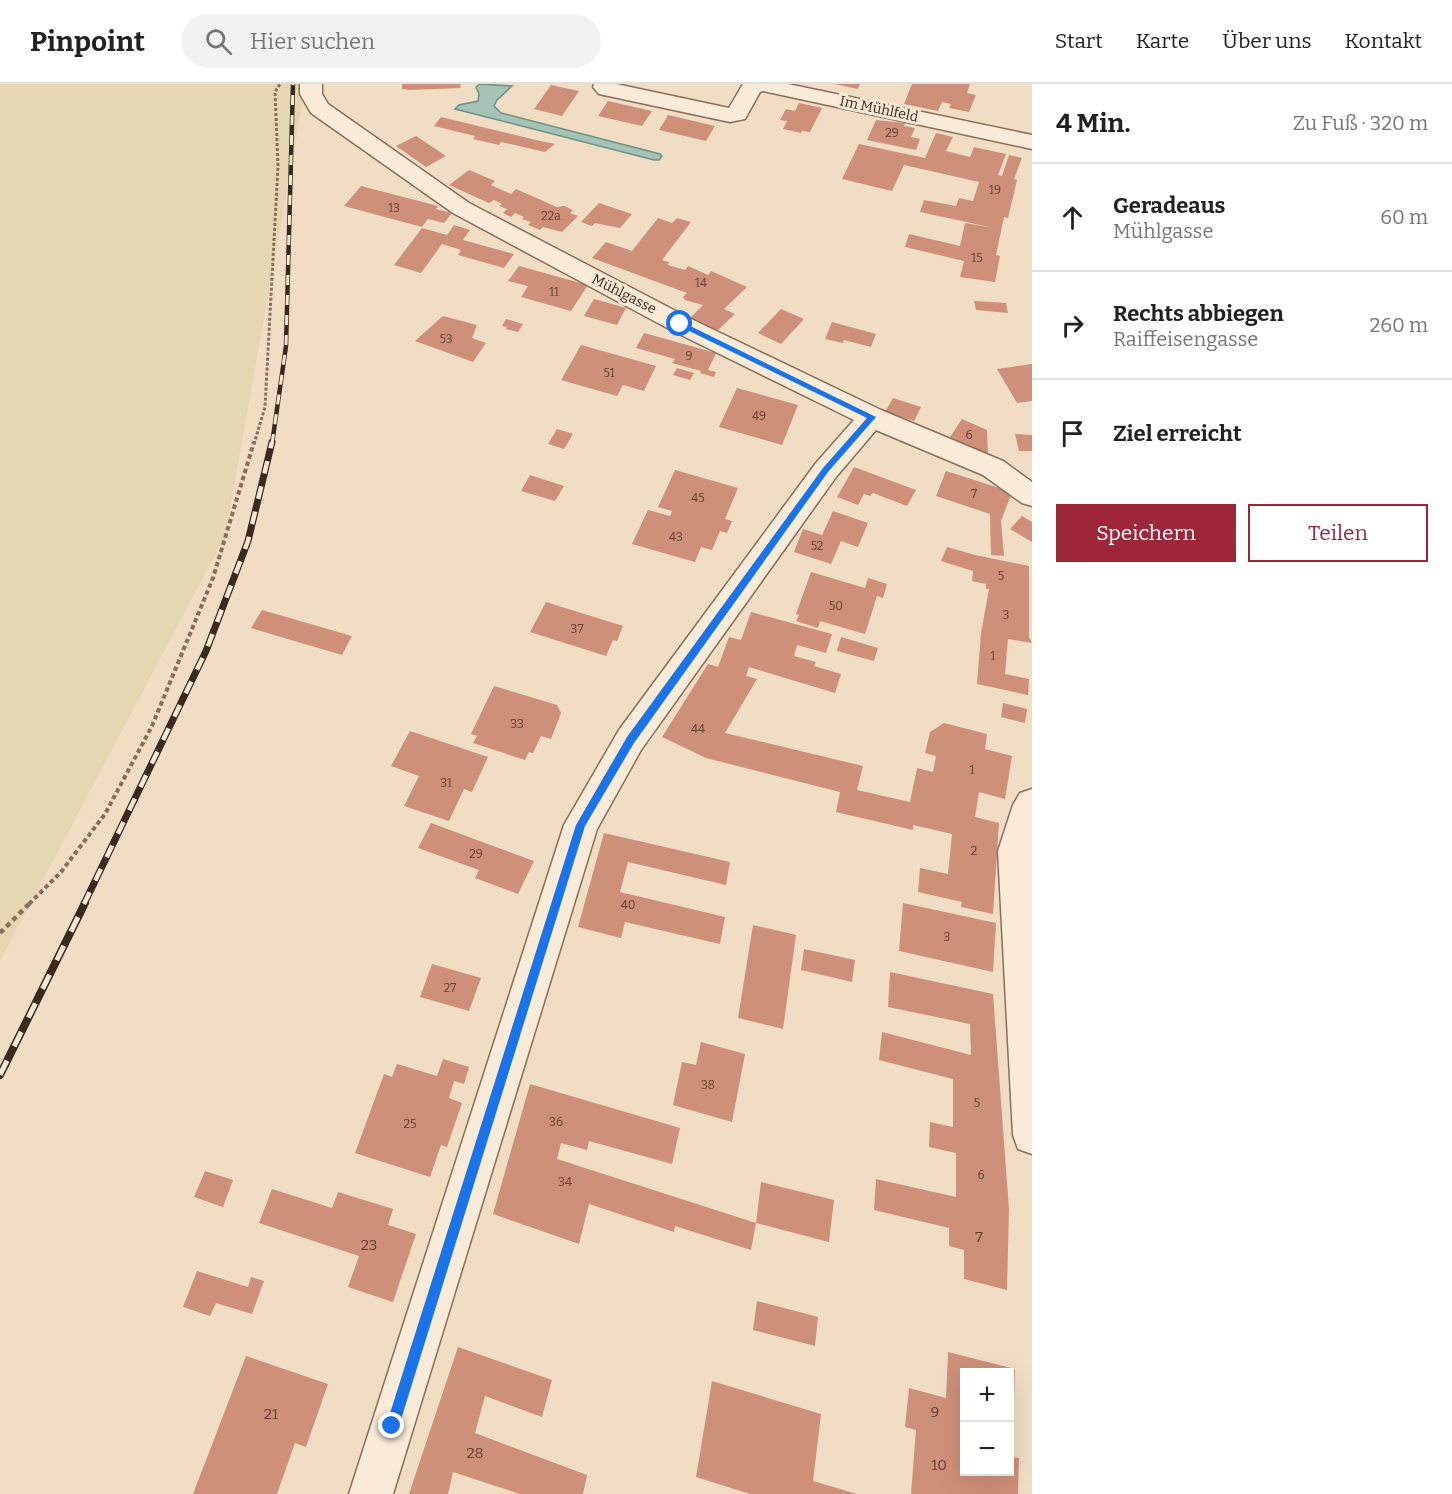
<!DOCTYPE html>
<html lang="de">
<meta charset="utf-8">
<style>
:root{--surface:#fff;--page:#f2f2f2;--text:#222;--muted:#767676;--line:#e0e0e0;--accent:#9d2739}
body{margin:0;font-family:Bitter,serif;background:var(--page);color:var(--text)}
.controls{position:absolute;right:18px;bottom:18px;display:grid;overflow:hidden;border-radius:0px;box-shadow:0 6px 24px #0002}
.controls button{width:54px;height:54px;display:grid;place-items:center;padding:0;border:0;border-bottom:2px solid var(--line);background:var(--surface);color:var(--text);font:30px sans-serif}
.stop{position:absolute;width:18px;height:18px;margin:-14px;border:4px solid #1a73e8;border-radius:50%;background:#fff}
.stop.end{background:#1a73e8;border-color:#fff;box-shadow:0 2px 6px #0008}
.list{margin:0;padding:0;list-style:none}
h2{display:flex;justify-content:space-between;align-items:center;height:78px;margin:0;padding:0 24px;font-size:26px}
h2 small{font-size:20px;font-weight:400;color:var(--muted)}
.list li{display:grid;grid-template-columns:39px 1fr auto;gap:18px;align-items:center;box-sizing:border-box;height:108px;padding:0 24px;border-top:2px solid var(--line)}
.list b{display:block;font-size:22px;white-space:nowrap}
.list p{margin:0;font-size:20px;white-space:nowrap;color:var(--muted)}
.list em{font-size:20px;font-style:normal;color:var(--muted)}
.actions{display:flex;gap:12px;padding:18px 24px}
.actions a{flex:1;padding:14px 0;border:2px solid var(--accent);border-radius:0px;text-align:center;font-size:21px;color:var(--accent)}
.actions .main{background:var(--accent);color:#fff}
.icon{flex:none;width:33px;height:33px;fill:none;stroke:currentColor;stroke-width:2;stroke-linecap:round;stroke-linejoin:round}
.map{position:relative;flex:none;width:1032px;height:1410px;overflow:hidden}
header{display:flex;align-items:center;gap:36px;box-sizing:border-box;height:84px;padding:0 30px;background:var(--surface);border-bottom:2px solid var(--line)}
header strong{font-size:28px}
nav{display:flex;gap:33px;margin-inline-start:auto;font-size:21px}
.search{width:420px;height:54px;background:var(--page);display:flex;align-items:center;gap:15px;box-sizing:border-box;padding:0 21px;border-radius:33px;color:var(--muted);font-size:22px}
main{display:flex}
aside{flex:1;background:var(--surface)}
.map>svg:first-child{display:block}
</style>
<header>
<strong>Pinpoint</strong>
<div class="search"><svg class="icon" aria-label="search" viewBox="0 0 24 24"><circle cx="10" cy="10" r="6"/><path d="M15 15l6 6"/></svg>Hier suchen</div>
<nav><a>Start</a><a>Karte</a><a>Über uns</a><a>Kontakt</a></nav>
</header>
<main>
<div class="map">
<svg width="1032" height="1410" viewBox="0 0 1032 1410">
<rect width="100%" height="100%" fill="#f0ddc4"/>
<path fill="#e6d6b1" d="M 0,0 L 306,0 L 225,452 L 0,877 Z"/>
<path fill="#a6c3b6" stroke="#6c9283" stroke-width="1.5" d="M 480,0 L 512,2 L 497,16 L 494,22 L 501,29 L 660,70 L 662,72 L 659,76 L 654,76 L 455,25 L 459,21 L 478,17 L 479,10 L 476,3 Z"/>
<path fill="#cf9079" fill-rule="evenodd" d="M 402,0 L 460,0 L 461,4 L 410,6 L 402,5 Z
M 834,0 L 860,0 L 858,5 Z
M 912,0 L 970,0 L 967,9 L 976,11 L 969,28 L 949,24 L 951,20 L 942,18 L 938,27 L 904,20 Z
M 551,1 L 579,7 L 562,32 L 534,25 Z
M 608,17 L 652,27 L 642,42 L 598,32 Z
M 799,19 L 822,24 L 810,48 L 802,47 L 801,49 L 783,45 L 787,37 L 780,36 L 786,25 L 795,27 Z
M 668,31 L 715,42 L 706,57 L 659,46 Z
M 441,33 L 536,56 L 555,60 L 545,68 L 501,58 L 499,61 L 473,55 L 475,52 L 434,42 Z
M 876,36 L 905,39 L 904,42 L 915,44 L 911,53 L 920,55 L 916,66 L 867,56 Z
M 936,49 L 953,53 L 946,67 L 970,73 L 974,63 L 1006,70 L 998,91 L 1002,92 L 1009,71 L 1022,74 L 1014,95 L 1017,96 L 1008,134 L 1004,133 L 996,171 L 1000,172 L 995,198 L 960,193 L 964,177 L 905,163 L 909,150 L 960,162 L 965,139 L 994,144 L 920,128 L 924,116 L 956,122 L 959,114 L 973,117 L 979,98 L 904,81 L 892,107 L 842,95 L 859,60 L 925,74 Z
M 416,52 L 446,72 L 426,83 L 396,62 Z
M 469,86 L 495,97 L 491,101 L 504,107 L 511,110 L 516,105 L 557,123 L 564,122 L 573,126 L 570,129 L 578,132 L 562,148 L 543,143 L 540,146 L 528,141 L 531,138 L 522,135 L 524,133 L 515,129 L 511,133 L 503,129 L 507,125 L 499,122 L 502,120 L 494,116 L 489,119 L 449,101 Z
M 361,102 L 438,122 L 436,125 L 452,129 L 444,139 L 428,135 L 422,143 L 344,122 Z
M 599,119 L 632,130 L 620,144 L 595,139 L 592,142 L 581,138 Z
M 658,134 L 672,139 L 677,134 L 691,138 L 662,176 L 669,178 L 668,181 L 685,186 L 688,182 L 708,191 L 711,187 L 747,203 L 724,225 L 735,230 L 716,248 L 689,235 L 703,221 L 685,216 L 683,213 L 687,209 L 592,174 L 606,158 L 632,167 Z
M 454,141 L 470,146 L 463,156 L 514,170 L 504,184 L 458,171 L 461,166 L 442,160 L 421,189 L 394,181 L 422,144 L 447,151 Z
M 519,182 L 588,201 L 571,227 L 521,213 L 528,202 L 508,197 Z
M 594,215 L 626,224 L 617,241 L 584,232 Z
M 974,217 L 1006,219 L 1008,229 L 976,226 Z
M 781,225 L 804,235 L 781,260 L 758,249 Z
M 443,232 L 477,241 L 472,254 L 486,259 L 473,278 L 415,257 Z
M 506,235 L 523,240 L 518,248 L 506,245 L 507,243 L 502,242 Z
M 832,238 L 876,250 L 871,263 L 844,256 L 843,259 L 825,255 Z
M 644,249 L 716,269 L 708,286 L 716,288 L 714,293 L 700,289 L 701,287 L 672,279 L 675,275 L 636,264 Z
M 581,261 L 656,282 L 644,307 L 623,301 L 617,312 L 561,296 Z
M 1032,280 L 1032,317 L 1017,319 L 997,285 Z
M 677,284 L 694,289 L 690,296 L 673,291 Z
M 737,304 L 798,321 L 782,361 L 719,343 Z
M 893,314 L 921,323 L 914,337 L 885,328 Z
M 962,335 L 987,346 L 988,373 L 948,356 Z
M 557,345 L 573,350 L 564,365 L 548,360 Z
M 1015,350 L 1032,351 L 1032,367 L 1019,367 Z
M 854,383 L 916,406 L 907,422 L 873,409 L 870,412 L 864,410 L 858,421 L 837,413 Z
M 675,386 L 738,404 L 725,435 L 732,437 L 727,449 L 720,447 L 712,466 L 701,463 L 695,478 L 632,460 L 648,426 L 670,432 L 672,427 L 658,423 Z
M 946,387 L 1012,408 L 1001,437 L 1004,472 L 991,471 L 990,430 L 936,412 Z
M 530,391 L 564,402 L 555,417 L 521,407 Z
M 833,427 L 868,439 L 858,463 L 841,457 L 831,480 L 794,468 L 803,445 L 822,451 Z
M 1022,432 L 1032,438 L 1032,458 L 1010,445 Z
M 947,463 L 975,471 L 1029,482 L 1029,553 L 1032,559 L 1008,555 L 1005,590 L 1029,595 L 1028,611 L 977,600 L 981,549 L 989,505 L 986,505 L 986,500 L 972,497 L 973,487 L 941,477 Z
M 811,488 L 865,504 L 868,494 L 887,500 L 883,514 L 877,512 L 865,550 L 820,537 L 818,544 L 796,537 L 799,531 L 796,530 Z
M 546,518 L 623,542 L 617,557 L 613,556 L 606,572 L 530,548 Z
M 262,526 L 352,552 L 342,571 L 251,544 Z
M 751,528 L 832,550 L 826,569 L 797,561 L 794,572 L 816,578 L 814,582 L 841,590 L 835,609 L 749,583 L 746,592 L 757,595 L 725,649 L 863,682 L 857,706 L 910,718 L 917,684 L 933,688 L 936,672 L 925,669 L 930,648 L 944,639 L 987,650 L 985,665 L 1012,672 L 1005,715 L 979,708 L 975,733 L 999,739 L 993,830 L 961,823 L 962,818 L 918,808 L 920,784 L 948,790 L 952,750 L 913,741 L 913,746 L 836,728 L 840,708 L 706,674 L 662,653 L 708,580 L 718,583 L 729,553 L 741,556 Z
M 841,553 L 878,564 L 874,577 L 837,567 Z
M 494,602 L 557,621 L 561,629 L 551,655 L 541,652 L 533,669 L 529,668 L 525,676 L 473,659 L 477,652 L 471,650 Z
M 1003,619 L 1027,625 L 1025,639 L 1001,633 Z
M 410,647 L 488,673 L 472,708 L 464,705 L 449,737 L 404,722 L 419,692 L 391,682 Z
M 431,739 L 534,777 L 518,810 L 475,794 L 479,786 L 418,764 Z
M 604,749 L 730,778 L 726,801 L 628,778 L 620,808 L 725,833 L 720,860 L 625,838 L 621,854 L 578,843 Z
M 903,819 L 996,839 L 993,888 L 899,867 Z
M 753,841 L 796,851 L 783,945 L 738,934 Z
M 804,865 L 855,876 L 852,898 L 801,886 Z
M 432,880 L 481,894 L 469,927 L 420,913 Z
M 890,888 L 993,910 L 1009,1125 L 1007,1206 L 964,1195 L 964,1166 L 949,1162 L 949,1144 L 874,1126 L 876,1095 L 956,1113 L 956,1069 L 929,1063 L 930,1038 L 953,1043 L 953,995 L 879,976 L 882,948 L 971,971 L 970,940 L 888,923 Z
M 701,958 L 745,970 L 732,1038 L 673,1021 L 682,978 L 696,981 Z
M 443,975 L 469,983 L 464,1000 L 454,997 L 449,1014 L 462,1019 L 447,1063 L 441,1061 L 430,1093 L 355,1069 L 384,990 L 392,993 L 397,980 L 437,992 Z
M 530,1000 L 680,1044 L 672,1080 L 589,1057 L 587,1066 L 561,1059 L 557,1075 L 756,1139 L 751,1166 L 675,1142 L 674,1148 L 589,1120 L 579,1160 L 493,1130 Z
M 205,1087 L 233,1096 L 223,1123 L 194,1113 Z
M 761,1098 L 834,1116 L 829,1158 L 756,1139 Z
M 272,1105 L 332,1124 L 338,1108 L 393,1125 L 388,1141 L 416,1150 L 393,1218 L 348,1203 L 359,1172 L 259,1139 Z
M 197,1187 L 248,1203 L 251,1193 L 264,1197 L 252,1230 L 216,1219 L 210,1232 L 183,1223 Z
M 757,1217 L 818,1233 L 815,1262 L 753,1246 Z
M 458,1263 L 552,1296 L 542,1333 L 485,1312 L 475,1349 L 587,1391 L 583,1410 L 520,1410 L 453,1388 L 448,1410 L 409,1410 Z
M 948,1268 L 1015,1285 L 1012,1373 L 1019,1374 L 1018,1410 L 911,1410 L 916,1346 L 905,1343 L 909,1304 L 946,1314 ZM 964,1288 L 1010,1288 L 1010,1388 L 964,1388 Z
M 246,1272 L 328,1300 L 306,1363 L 295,1359 L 277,1410 L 193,1410 Z
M 712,1297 L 821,1330 L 813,1397 L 857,1410 L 750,1410 L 696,1393 Z"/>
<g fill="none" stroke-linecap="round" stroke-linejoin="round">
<g stroke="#8b6d5a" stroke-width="3">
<path id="minor" d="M 300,0 L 322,0 L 322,10 L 328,20 L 469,119 L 689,234 L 881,326 L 1003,377 L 1032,398 L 1032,422 L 1022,419 L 983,391 L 876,346 L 836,393 L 641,666 L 597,745 L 393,1410 L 349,1410 L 564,741 L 619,646 L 816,379 L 854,336 L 671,246 L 453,129 L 311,29 L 300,10 Z
M 594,0 L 616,0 L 729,24 L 743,0 L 788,0 L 1032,51 L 1032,65 L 763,7 L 760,8 L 745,35 L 730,38 L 599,10 L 593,3 Z
M 1032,705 L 1032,1070 L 1018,1065 L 1013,1051 L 998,767 L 1013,721 L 1020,709 Z"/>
</g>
<path stroke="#8b6d5a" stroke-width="3" stroke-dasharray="3 2" stroke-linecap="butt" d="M 254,360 L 265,323 L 278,82 L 275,8 L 280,0"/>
<path stroke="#8b6d5a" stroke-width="4" stroke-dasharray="4.5 3" stroke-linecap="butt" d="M 29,820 L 61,788 L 105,730 L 152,642 L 213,494 L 254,358"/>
<path stroke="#8b6d5a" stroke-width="4.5" stroke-dasharray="5 4" stroke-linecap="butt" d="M 0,849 L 30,819"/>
<use href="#minor" fill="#faebd8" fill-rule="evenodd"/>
<g stroke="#3b281e" stroke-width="4.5">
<path id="rail-far2" d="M 272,360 L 286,262 L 293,0"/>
</g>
<g stroke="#3b281e" stroke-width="7">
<path id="rail-far1" d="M 84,820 L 206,567 L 248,457 L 272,358"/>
</g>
<g stroke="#3b281e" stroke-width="8">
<path id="rail" d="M 0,991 L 85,819"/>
</g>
<use href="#rail-far2" stroke="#f7e8d4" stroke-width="3" stroke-dasharray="10" stroke-linecap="butt"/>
<use href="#rail-far1" stroke="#f7e8d4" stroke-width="4.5" stroke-dasharray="13" stroke-linecap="butt"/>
<use href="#rail" stroke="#f7e8d4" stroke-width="5" stroke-dasharray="16" stroke-linecap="butt"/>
</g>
<path fill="#1a73e8" d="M 680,237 L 876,333 L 828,388 L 634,659 L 585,742 L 399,1342 L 397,1347 L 392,1349 L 388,1347 L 386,1342 L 576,741 L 627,653 L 823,384 L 867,334 L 677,241 L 676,240 Z"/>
<g text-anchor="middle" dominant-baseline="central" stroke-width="6" stroke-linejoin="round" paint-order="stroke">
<g font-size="12" fill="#604235">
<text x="892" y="49">29</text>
<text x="995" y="106">19</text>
<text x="394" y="124">13</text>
<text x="551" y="132">22a</text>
<text x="977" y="174">15</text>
<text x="701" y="199">14</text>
<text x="554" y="208">11</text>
<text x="446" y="255">53</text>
<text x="689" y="272">9</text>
<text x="609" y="289">51</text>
<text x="759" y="332">49</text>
<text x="969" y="351">6</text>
<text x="974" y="410">7</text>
<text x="698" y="414">45</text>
<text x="676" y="453">43</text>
<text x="817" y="462">52</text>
<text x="1001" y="492">5</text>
<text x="836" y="522">50</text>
<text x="1006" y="531">3</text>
<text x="577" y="545">37</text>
<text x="993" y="572">1</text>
<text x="517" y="640">33</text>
<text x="698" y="645">44</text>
<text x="972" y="686">1</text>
<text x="446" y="699">31</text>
<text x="974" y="767">2</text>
<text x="476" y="770">29</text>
<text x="628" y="821">40</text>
<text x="947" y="853">3</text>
<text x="450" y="904">27</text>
<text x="708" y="1001">38</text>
<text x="977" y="1019">5</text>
<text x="556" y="1038">36</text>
<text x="410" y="1040">25</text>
<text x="981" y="1091">6</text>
<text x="565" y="1098">34</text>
</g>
<g font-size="14" fill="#3b281e" stroke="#f7e8d4">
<text transform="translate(879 25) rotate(12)">Im Mühlfeld</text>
<text transform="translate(624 210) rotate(27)">Mühlgasse</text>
</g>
<g font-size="15" fill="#604235">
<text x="979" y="1153">7</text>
<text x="369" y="1161">23</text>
<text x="935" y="1328">9</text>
<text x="271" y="1330">21</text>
<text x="475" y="1369">28</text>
<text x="939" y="1381">10</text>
</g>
</g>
</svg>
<div class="controls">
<button>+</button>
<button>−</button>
</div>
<div class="stop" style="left:680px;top:240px"></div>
<div class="stop end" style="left:392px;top:1342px"></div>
</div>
<aside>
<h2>4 Min.<small>Zu Fuß · 320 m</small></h2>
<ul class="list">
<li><svg class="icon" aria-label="ahead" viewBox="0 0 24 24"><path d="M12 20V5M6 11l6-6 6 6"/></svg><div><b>Geradeaus</b><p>Mühlgasse</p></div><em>60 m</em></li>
<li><svg class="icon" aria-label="right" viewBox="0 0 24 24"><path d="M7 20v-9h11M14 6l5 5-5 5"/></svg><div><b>Rechts abbiegen</b><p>Raiffeisengasse</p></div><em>260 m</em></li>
<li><svg class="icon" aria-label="arrive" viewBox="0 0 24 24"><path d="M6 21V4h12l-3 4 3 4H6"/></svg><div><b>Ziel erreicht</b></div></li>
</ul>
<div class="actions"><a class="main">Speichern</a><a>Teilen</a></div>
</aside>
</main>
